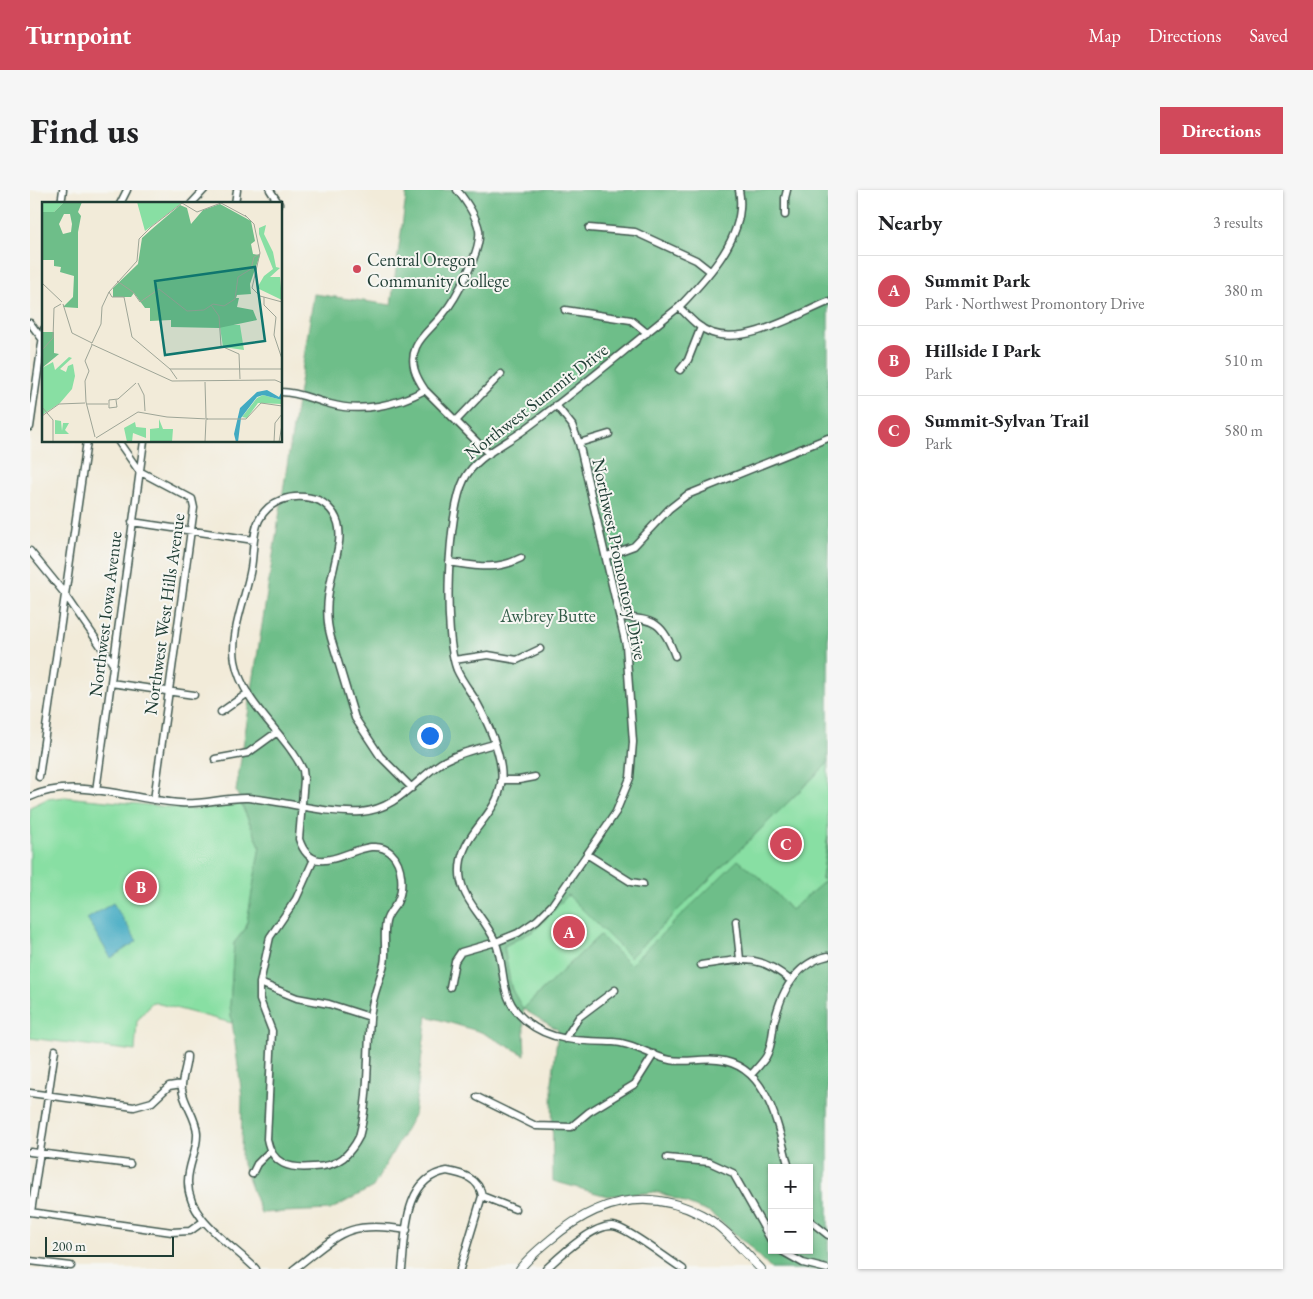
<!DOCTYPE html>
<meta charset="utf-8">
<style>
:root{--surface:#fff;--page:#f6f6f6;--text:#202124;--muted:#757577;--line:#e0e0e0;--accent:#d1495b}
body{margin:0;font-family:"EB Garamond",serif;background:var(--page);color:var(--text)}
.controls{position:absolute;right:15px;bottom:15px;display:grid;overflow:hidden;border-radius:0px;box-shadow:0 1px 4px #0004}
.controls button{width:45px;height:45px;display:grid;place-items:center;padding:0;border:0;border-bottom:1px solid var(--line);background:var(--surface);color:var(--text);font:25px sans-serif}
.scale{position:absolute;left:15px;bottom:12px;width:129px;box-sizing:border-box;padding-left:5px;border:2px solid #1f3d34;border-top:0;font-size:14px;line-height:18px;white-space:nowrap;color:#1f3d34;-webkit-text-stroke:4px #f6f6f2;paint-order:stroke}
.you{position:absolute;left:399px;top:545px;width:18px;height:18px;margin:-12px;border:4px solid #fff;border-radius:50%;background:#1a73e8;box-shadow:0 0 0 8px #1a73e833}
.badge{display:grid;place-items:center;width:32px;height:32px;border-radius:50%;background:var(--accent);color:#fff;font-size:16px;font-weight:700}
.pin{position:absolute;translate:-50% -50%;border:2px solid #fff;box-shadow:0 1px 5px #0006}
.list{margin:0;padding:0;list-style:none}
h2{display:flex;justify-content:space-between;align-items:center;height:65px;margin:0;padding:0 20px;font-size:21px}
h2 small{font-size:16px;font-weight:400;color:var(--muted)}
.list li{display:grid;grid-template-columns:32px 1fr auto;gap:15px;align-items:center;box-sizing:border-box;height:70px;padding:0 20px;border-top:1px solid var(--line)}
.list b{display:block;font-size:19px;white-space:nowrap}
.list p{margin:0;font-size:16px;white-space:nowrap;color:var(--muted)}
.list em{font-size:16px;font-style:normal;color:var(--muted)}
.map{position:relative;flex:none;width:798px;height:1079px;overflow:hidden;border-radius:0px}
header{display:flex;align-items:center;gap:30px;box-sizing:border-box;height:70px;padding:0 25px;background:var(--accent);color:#fff}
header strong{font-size:24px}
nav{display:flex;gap:28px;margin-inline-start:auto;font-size:18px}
.intro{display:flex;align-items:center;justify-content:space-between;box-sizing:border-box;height:120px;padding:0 30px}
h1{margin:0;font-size:35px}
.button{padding:12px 22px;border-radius:0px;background:var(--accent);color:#fff;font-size:18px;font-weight:700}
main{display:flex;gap:30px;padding:0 30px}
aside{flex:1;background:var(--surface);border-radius:0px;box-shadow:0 1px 4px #0004}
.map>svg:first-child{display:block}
</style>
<header>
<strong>Turnpoint</strong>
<nav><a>Map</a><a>Directions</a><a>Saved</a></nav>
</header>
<div class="intro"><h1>Find us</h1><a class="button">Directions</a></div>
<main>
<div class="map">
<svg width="798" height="1079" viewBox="0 0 798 1079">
<rect width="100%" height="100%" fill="#f6f6f2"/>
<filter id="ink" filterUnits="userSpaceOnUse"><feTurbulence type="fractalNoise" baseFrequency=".02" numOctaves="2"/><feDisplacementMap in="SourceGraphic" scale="10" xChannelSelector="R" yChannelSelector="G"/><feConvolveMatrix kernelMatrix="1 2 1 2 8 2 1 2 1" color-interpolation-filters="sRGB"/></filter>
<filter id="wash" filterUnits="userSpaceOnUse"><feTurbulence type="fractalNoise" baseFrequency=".0096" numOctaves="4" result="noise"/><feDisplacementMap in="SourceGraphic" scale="20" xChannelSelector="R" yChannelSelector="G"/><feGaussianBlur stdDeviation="1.12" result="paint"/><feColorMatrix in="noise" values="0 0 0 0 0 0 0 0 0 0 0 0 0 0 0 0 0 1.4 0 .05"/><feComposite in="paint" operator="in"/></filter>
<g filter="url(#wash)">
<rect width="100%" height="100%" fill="#f2ebd9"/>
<path fill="#88dfa3" stroke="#548e6c" d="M 798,573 L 798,646 L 792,689 L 797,690 L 761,720 L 737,694 L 599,775 L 570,745 L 493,819 C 478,801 477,778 474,756 L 505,740 L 538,704 L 600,767 Z
M 35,607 L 161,619 L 211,614 L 230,656 L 216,738 L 204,753 L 200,816 L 202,833 L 122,812 L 107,831 L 105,861 L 0,848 L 0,617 L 17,609 Z"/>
<path fill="#6ebe89" stroke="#467e5e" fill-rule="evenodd" d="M 377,0 L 798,0 L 798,573 L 600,767 L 538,705 L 505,740 L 474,756 L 481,798 L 493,819 L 495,865 L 451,842 L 397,826 L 384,925 L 343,997 L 300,1020 L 231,1023 L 211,969 L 212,906 L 200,816 L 204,753 L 216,738 L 230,656 L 206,601 L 284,104 L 361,115 Z
M 798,646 L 798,1079 L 741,1079 L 716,1053 L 680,1023 L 628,1002 L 577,1006 L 523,991 L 522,892 L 528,840 L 493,819 L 570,745 L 600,775 L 708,670 L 737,694 L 761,720 L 796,690 L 792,689 ZM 742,978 L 779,978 L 779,1060 L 742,1060 Z"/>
<path fill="#42aac2" stroke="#30747b" d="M 83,713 L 107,751 L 81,768 L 57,729 Z"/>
</g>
<g filter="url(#ink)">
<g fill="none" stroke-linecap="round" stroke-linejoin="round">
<g stroke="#3f574d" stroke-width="9">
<path id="minor" d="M 240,0 L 249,14
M 427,0 C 436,11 446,26 449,40 C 452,60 426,109 413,124 C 405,135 391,145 386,157 C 379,173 386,187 395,200 L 459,264
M 709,0 C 718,45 678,87 649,117 C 597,158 547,201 494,240 C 474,255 445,267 434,290 C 417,324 413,445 427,480 C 432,491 440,501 446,511 C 457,531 468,555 471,578 C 477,620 438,635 431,670 C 424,705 452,722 465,751 C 478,782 466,806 497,832 C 522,852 553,851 583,852 C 604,853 620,866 640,870 C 656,873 672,868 688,870 C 739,875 748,938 759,978
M 31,14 L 33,0
M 90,14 L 97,0
M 161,14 L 174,0
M 205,14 L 207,0
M 755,25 L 755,8 L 757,0
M 559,38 L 605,42 L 666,70 L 680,81
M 649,117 C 659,127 668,138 682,143 C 716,155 766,125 798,112
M 535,120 L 601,130 L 617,143
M 0,133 L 13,150
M 650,180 L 658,170 L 671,137
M 251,202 C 268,202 284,210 300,214 C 331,223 367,215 395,200
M 426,231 L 471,184
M 0,237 L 14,139
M 88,251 L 109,281 L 162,309 L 164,318 L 124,610
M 549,253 L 579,244
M 102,332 L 224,350
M 0,361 L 35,404 L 83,474
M 577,366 L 604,356 L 639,319 L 657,305 L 798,248
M 419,372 C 446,376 466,381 491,368
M 591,427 C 625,429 633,433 645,466
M 424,470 L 458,465 L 487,470 L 510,459
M 81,493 L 164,505
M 191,522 L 218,503
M 185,569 L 218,563 L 247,542
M 9,587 L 57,251
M 471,590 L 489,590 L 505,587
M 66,601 L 114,251
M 0,607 C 44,586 103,610 150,613 C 173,615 195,607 218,608 C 255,611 294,624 331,622 C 367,619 384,591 411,573 C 427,563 447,559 464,554
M 558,665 L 601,692 L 613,694
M 284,669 L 266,709 L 240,747 L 230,793 L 230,810 L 242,841 L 237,949 C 242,975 260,979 283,977 C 294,977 304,975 313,968 C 320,962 325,955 329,947 C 339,910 337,867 340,829 C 341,810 349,793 354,774 C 357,761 353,746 356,732 C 357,725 363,719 367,713 C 374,699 373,674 361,663 C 334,638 286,701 269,649 L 274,589 L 273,580 C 255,542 213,515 205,471 C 200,441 216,408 221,378 C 224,362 222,344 229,330 C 239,310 261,304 281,308 C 293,310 304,320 308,333 C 312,348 307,362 304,377 C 298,401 294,424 301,448 L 325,528 L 350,566 L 382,598
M 706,731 L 710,769
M 671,775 C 710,770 727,762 760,790
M 230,793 L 267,808 L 299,814 L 340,827
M 420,797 L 425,771 L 431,762 L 466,752 L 488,743 L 507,730 L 522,715 L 586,622 L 600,588 L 603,552 L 596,455 L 549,253 L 542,235 L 526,215
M 535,849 L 549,827 L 585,800
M 157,866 C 157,876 151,889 152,899 C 154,915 166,926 167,943 C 168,959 158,975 158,991 C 157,1030 202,1054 226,1079
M 721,885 C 726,879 732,873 736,867 C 742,857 742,845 744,833 C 751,802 765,773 798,766
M 0,903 L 104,917 L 122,912 L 139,896 L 152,894
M 447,907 L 506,936 L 541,937 L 559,922 L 605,894 L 624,864
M 0,962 L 100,974
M 637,968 L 679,972 L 703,983 L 742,1052
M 222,984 L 227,974 L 240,961
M 452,1006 L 485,1019
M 0,1022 L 142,1042 L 160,1041 L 174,1031
M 1,1022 L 25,860
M 779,1030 L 798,1045
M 750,1060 L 773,1073 L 797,1079
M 0,1071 L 41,1076
M 264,1079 C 310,1044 316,1030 377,1040
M 372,1079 C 376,1045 373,988 417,981 C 433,984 449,988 452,1006 L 430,1079
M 516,1079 C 530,1066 567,1030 587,1037 C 603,1042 637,1069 653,1079"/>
</g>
<g stroke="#3f574d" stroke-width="10">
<path id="major" d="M 490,1079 C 498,1068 509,1059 520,1050 C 565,1011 616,996 672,1025 C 696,1038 712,1060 731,1079"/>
</g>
<use href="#minor" stroke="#fff" stroke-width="6"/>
<use href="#major" stroke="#fff" stroke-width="8"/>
</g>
</g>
<circle fill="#d1495b" stroke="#f6f6f2" stroke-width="2" cx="327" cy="79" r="5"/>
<g text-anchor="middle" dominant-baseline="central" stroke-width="4" stroke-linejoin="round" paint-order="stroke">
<g font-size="18" fill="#1f3d34" stroke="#f6f6f2" text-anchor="start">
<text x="337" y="69">Central Oregon<tspan x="337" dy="21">Community College</tspan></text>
</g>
<g font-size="18" fill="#1f3d34" stroke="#f6f6f2">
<text transform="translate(506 211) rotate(-38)">Northwest Summit Drive</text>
<text transform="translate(590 369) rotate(78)">Northwest Promontory Drive</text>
<text transform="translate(75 424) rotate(-83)">Northwest Iowa Avenue</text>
<text transform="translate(134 424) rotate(-82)">Northwest West Hills Avenue</text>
</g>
<g font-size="18" fill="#345d4a" stroke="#f6f6f2">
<text x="518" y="425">Awbrey Butte</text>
</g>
</g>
<g transform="translate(12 12)">
<rect width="240" height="240" fill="#f2ebd9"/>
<path d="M 0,0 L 22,0 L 12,10 L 0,10 ZM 95,0 L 141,0 L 103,29 ZM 224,23 L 222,32 L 231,50 L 234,65 L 238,66 L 228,75 L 238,75 L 240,98 L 215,86 L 222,74 L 231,67 L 217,32 L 217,26 ZM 151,57 L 154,57 L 154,71 L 177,70 L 180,73 L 176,79 L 187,87 L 185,91 L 193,97 L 187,99 L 182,94 L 186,87 L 166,71 L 153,71 L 148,62 ZM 181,123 L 198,123 L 202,148 L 181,145 L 178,125 ZM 27,155 L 30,156 L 18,167 L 24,170 L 26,164 L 31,162 L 33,174 L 30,187 L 18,201 L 0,213 L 0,166 L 11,160 L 13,168 ZM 221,193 L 240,198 L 240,202 L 216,201 L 205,216 L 200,215 L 215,196 ZM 117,217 L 121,227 L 131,227 L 130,240 L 108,240 L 108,227 L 117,226 ZM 13,218 L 19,219 L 20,229 L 21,221 L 27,221 L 23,228 L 27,232 L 13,232 ZM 93,220 L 94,225 L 104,226 L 104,236 L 91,231 L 90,240 L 85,240 L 82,226 Z" fill="#88dfa3"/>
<path d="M 22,0 L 40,0 L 36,10 L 39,14 L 36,30 L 36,106 L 21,105 L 31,95 L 32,74 L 18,70 L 19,65 L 12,64 L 12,58 L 0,58 L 0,10 L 12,10 ZM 22,12 L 28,12 L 30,22 L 29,30 L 21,32 L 17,22 ZM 178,2 L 209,19 L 213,39 L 209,42 L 211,52 L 218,53 L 208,82 L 209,92 L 195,93 L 194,96 L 197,96 L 195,105 L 211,108 L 215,118 L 177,126 L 129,125 L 129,118 L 108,119 L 108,106 L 103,106 L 92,91 L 89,95 L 71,95 L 71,86 L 96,62 L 100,36 L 110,27 L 138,3 L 145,6 L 149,22 L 161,8 ZM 0,130 L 12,130 L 12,151 L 17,152 L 0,166 Z" fill="#6ebe89" fill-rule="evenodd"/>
<path d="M 225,188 L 237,195 L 240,189 L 240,198 L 221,193 L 215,195 L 199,216 L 196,240 L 194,240 L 192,232 L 198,206 L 215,190 Z" fill="#42aac2"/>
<path fill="none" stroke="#9ea597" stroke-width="1" d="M 203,13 L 212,22 L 218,51 L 210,86 L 218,94 L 240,100M 75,79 L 91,90 L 98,100 L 117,87 L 145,109 L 162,108 L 171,102 L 182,104 L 193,97 L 196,75 L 209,67 L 212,55 L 218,52M 0,81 L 20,100M 67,90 L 70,95 L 82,95 L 90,135 L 128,167 L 135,177M 222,95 L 222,103 L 234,115 L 232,133 L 240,157M 21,102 L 30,131 L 50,141M 169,103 L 177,114 L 179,144 L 197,152 L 198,177M 50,141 L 59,122 L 60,105 L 67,90 L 95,59 L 97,37 L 109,25 L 140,1 L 155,10 L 179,1 L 205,15M 49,142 L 130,179 L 233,178 L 240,181M 50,143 L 43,159 L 47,169 L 43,179 L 44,200 L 53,235M 0,148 L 11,136 L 12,106 L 19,102M 128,167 L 240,167M 163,180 L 164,216M 96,181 L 102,193 L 103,209M 74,198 L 75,205 L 67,206 L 67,198 L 76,197 L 94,181M 45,202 L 66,202M 0,205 L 11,218 L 11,240M 0,214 L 17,202 L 43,201M 125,215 L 166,217M 164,217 L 204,217 L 219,201 L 240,204M 54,236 L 96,210 L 125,215M 163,240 L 164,218M 232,240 L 233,221 L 240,212M 237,240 L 240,223"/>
<path fill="#0f766e" fill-opacity="0.15" stroke="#0f766e" stroke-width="2.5" d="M 213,65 L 223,139 L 123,153 L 113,79 Z"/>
<rect width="240" height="240" fill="none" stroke="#1f3d34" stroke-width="2.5"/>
</g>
</svg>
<div class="controls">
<button>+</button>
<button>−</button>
</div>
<div class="scale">200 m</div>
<div class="you"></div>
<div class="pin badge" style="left:539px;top:742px">A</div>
<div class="pin badge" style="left:111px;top:697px">B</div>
<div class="pin badge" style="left:756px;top:654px">C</div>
</div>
<aside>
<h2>Nearby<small>3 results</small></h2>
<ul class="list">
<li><span class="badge">A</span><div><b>Summit Park</b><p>Park · Northwest Promontory Drive</p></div><em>380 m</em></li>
<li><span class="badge">B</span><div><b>Hillside I Park</b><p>Park</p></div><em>510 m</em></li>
<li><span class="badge">C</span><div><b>Summit-Sylvan Trail</b><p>Park</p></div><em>580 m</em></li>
</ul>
</aside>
</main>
